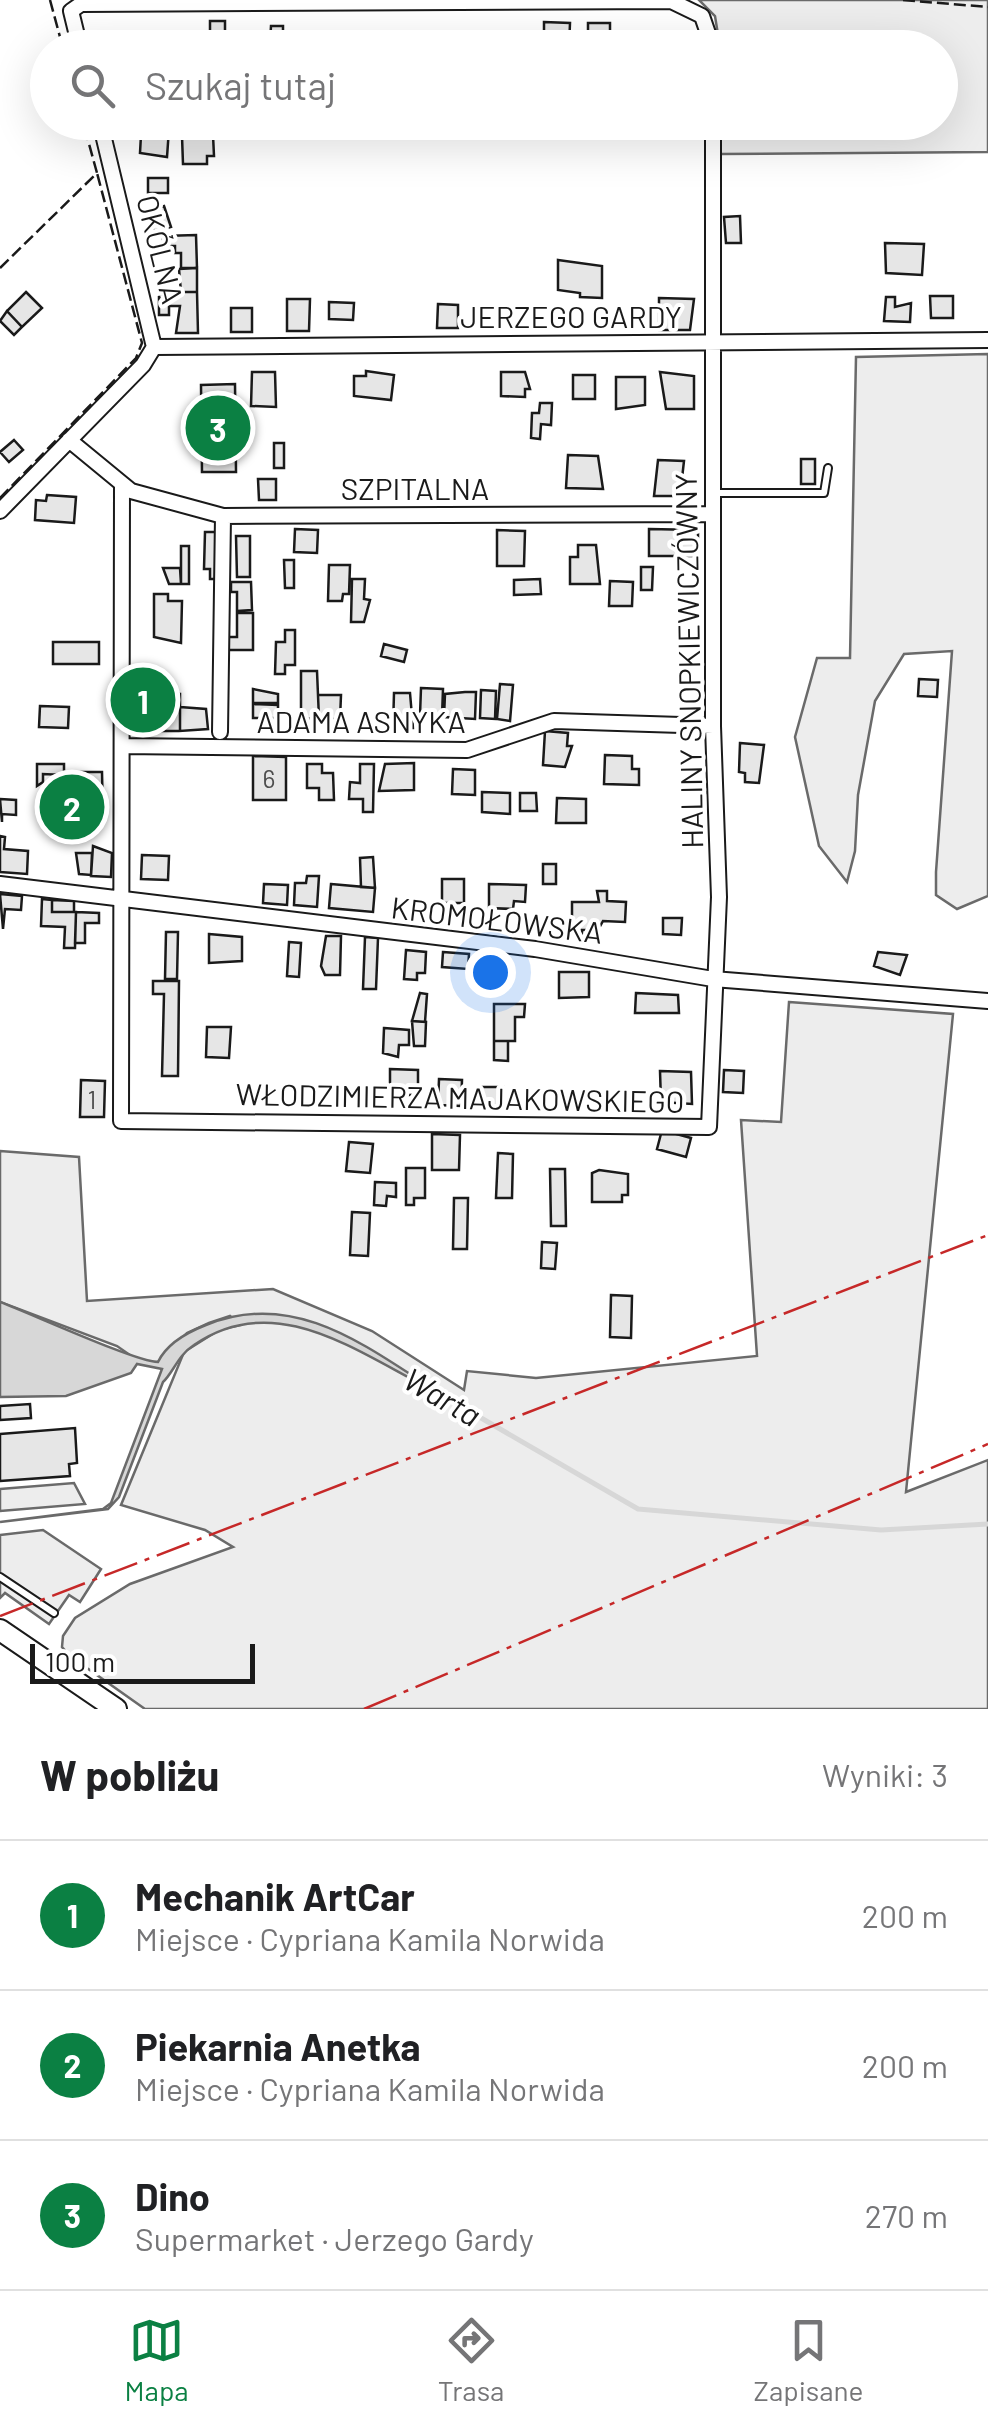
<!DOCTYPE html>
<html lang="pl">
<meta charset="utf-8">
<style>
:root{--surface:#fff;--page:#f2f2f2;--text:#202124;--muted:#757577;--line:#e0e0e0;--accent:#0b8043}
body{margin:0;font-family:Barlow,sans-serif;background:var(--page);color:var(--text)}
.scale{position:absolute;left:30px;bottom:25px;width:225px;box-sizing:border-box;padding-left:10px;border:5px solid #1a1a1a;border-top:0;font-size:28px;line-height:35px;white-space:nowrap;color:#1a1a1a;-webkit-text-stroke:8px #fff;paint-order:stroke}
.you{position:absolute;left:490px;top:972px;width:35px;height:35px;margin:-25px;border:8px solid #fff;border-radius:50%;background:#1a73e8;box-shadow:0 0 0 15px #1a73e833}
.badge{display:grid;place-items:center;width:65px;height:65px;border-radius:50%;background:var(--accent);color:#fff;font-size:32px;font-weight:700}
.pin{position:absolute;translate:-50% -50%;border:5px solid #fff;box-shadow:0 2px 10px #0006}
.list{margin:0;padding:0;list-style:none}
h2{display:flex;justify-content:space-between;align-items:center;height:130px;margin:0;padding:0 40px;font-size:42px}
h2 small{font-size:32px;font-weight:400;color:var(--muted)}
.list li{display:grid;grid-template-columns:65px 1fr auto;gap:30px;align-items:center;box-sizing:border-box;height:150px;padding:0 40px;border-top:2px solid var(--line)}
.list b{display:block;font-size:38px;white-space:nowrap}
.list p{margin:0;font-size:32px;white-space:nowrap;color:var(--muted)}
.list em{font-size:32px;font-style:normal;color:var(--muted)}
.icon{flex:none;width:55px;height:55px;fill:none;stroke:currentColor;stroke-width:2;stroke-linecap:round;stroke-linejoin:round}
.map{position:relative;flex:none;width:988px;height:1709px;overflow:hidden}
.search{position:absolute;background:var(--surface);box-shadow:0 10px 40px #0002;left:30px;right:30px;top:30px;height:110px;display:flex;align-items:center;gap:25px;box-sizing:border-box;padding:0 35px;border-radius:55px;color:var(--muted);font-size:38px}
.sheet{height:580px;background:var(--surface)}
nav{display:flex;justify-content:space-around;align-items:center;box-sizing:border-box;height:140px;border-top:2px solid var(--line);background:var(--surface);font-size:28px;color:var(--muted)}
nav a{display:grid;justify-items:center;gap:5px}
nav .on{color:var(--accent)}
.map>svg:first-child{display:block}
</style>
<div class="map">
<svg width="988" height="1709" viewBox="0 0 988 1709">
<rect width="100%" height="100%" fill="#fff"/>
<path fill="#ededed" stroke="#6a6a6a" stroke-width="2.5" d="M 699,0 L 988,0 L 988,152 L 720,154 L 720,123 L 940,122 L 940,48 L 720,47 L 715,16 Z
M 988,354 L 988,896 L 957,909 L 936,895 L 936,872 L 952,651 L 904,654 L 875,701 L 858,795 L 855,851 L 847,882 L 819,846 L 795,737 L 817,658 L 850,658 L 856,357 Z
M 789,1002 L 953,1014 L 906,1492 L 988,1460 L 988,1709 L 145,1709 L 70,1656 L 62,1647 L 63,1636 L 75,1618 L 130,1584 L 233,1547 L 205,1530 L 121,1505 L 184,1352 L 219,1330 L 240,1325 L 230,1316 L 209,1323 L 187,1333 L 158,1362 L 140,1362 L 117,1346 L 0,1302 L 0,1151 L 79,1157 L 87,1301 L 273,1289 L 372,1331 L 464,1390 L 467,1371 L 536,1378 L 757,1356 L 741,1120 L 781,1122 Z
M 74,1483 L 85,1504 L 0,1511 L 0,1489 Z
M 43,1530 L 101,1569 L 80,1602 L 69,1595 L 49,1624 L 5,1593 L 0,1598 L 0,1535 Z"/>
<path fill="#d7d7d7" stroke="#6a6a6a" stroke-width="2.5" d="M 0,1302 C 32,1314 136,1362 158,1362 C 167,1343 188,1332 206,1325 C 296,1288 368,1348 441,1394 C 364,1358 279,1286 194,1345 C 178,1355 173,1373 163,1382 L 119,1497 L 108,1509 L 0,1522 L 103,1509 L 111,1503 L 162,1369 L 137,1364 L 131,1373 L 66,1396 L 0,1397 Z"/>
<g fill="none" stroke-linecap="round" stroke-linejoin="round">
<path stroke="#d7d7d7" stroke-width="5" d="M 438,1393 L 638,1509 L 881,1530 L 988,1524"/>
</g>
<path fill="#e6e6e6" stroke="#1a1a1a" stroke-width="2.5" d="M 210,21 L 225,21 L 225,48 L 204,48 L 204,42 L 210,42 Z
M 544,22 L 570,23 L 569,48 L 544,48 Z
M 588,23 L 610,23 L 610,47 L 588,48 Z
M 271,26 L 283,26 L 283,48 L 264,48 L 264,43 L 270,43 Z
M 148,128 L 169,129 L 167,157 L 140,153 L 141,135 L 147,136 Z
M 213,135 L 214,156 L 207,156 L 207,164 L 183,164 L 182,136 Z
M 148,178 L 168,178 L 168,193 L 148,193 Z
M 164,206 L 171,227 L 154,232 L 148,211 Z
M 740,216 L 741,243 L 726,243 L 724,217 Z
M 196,235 L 197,268 L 181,268 L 181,253 L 175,253 L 175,246 L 163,246 L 163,236 Z
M 885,243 L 924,244 L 922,275 L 886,273 Z
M 558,260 L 602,266 L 602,298 L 580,297 L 580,293 L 558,290 Z
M 197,268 L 197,292 L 181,292 L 179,269 Z
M 26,292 L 42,308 L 22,327 L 7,311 Z
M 181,292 L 197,292 L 198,333 L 176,333 L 180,306 L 169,306 L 169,315 L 159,315 L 159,297 Z
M 930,296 L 953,296 L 953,318 L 931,318 Z
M 886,297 L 895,297 L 895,307 L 911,303 L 910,322 L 884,321 Z
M 659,298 L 694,299 L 690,330 L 659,330 Z
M 287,299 L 310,299 L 309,331 L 287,331 Z
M 329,302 L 354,303 L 353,320 L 329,319 Z
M 438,304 L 458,305 L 458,328 L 437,328 Z
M 231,308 L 252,308 L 252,332 L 231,332 Z
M 7,311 L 22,327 L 14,335 L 0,321 Z
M 366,371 L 394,375 L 391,400 L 354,396 L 354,376 L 366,376 Z
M 252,372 L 275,372 L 276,407 L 251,406 Z
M 501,372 L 525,372 L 530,389 L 525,389 L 525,397 L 501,396 Z
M 660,372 L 694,376 L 694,409 L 666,409 Z
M 573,375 L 595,375 L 595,399 L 573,399 Z
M 616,377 L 645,377 L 645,405 L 616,409 Z
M 235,384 L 236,472 L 202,472 L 201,385 Z
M 540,403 L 552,403 L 551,425 L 541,424 L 540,439 L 531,438 L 532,413 L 539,413 Z
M 14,440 L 23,450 L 9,462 L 0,452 Z
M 274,443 L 284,443 L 284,468 L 274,468 Z
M 568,455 L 598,456 L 603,489 L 566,488 Z
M 801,459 L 815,459 L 815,484 L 801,484 Z
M 658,460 L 684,461 L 680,496 L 654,496 Z
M 258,479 L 276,479 L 276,500 L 259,500 Z
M 47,495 L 76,497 L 74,523 L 35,520 L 36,500 L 46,501 Z
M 295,529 L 318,530 L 317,553 L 294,552 Z
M 649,529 L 698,530 L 698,556 L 649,556 Z
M 497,530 L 525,531 L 524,566 L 497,566 Z
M 205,532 L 220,532 L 219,579 L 210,579 L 210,569 L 204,569 Z
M 236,536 L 250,536 L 250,577 L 237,577 Z
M 578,545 L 596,545 L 600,584 L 570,584 L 570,557 L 578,557 Z
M 181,546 L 189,546 L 189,584 L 181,584 Z
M 284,560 L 294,560 L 294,588 L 285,588 Z
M 329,565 L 350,565 L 349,594 L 343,594 L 342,601 L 328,601 Z
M 641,567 L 653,567 L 652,590 L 641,590 Z
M 163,568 L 180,568 L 181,584 L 169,584 Z
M 352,579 L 365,579 L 364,599 L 370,600 L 364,622 L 351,622 Z
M 540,579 L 541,594 L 514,595 L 514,580 Z
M 610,581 L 633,582 L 632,606 L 609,606 Z
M 231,582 L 251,582 L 252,610 L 237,611 L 237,592 L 231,592 Z
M 154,594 L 168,594 L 168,601 L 182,601 L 181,643 L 154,637 Z
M 237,613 L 253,613 L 253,650 L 224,650 L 224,637 L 237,637 Z
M 285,630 L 295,630 L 295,665 L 285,665 L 285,674 L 275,674 L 276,642 L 285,642 Z
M 53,642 L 99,642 L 99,664 L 53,664 Z
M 384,644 L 407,650 L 404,662 L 381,656 Z
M 301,671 L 317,671 L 319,719 L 301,718 Z
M 919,679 L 938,680 L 937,697 L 918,696 Z
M 500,684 L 513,685 L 510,721 L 497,719 Z
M 421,688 L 443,689 L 442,716 L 420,715 Z
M 253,689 L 278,694 L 278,703 L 253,703 Z
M 481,690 L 496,691 L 495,719 L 480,718 Z
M 465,692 L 476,692 L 475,719 L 444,717 L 445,694 Z
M 164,693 L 180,694 L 180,731 L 159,731 Z
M 394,693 L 410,693 L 413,728 L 393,728 Z
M 131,695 L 155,695 L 155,711 L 139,711 L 139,705 L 131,705 Z
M 318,695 L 341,695 L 340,719 L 319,719 Z
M 253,704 L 278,705 L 278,718 L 253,718 Z
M 40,706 L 69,707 L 68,728 L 39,727 Z
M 180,707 L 206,709 L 208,729 L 180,731 Z
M 545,731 L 568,733 L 567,746 L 572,746 L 565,767 L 543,765 Z
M 740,743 L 764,745 L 759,783 L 745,782 L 745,773 L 739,772 Z
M 605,755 L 632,756 L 632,769 L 639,769 L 639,785 L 604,784 Z
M 253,756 L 286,757 L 286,800 L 253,800 Z
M 414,763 L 414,790 L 379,791 L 385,764 Z
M 37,764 L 64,764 L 64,775 L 43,774 L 43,782 L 37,786 Z
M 307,764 L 322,764 L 322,773 L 333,773 L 334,800 L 319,800 L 319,788 L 307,788 Z
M 360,764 L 374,764 L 373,812 L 363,812 L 363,799 L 349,799 L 350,782 L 360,783 Z
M 453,769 L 475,770 L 475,795 L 452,794 Z
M 66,772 L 102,772 L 103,819 L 82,819 L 78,828 L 68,828 L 63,820 L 42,820 L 41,795 L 66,794 Z
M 482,792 L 510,793 L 510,814 L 482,812 Z
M 520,793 L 536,793 L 537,811 L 520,811 Z
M 557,798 L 586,799 L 586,823 L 556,823 Z
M 0,799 L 16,800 L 16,815 L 2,814 L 2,822 Z
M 0,836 L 5,837 L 4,849 L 28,851 L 27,874 L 0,872 Z
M 93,846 L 112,853 L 111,877 L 91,876 Z
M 76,853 L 92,853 L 91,875 L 79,874 Z
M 142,855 L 169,856 L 168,880 L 141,879 Z
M 373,857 L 375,888 L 361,887 L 360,858 Z
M 543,864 L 556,864 L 556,884 L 543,884 Z
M 307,876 L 319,876 L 317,907 L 294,905 L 295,883 L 306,883 Z
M 442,879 L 464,879 L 464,903 L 442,903 Z
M 264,884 L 288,885 L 287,905 L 263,903 Z
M 331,884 L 375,888 L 373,912 L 329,908 Z
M 489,884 L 526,885 L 525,902 L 514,901 L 513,909 L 489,908 Z
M 597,891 L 607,891 L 607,901 L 626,902 L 625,922 L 603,921 L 598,930 L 582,930 L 582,936 L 572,936 L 572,902 L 599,902 Z
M 0,894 L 22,896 L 21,910 L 5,909 L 3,929 Z
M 42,899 L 52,900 L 52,912 L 76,912 L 75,948 L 64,948 L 65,927 L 41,926 Z
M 52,900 L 74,901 L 74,912 L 52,912 Z
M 76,912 L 99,913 L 99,923 L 85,923 L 85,943 L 75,943 Z
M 663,918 L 682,918 L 681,935 L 663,934 Z
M 166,932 L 178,932 L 177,979 L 165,979 Z
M 209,934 L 242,937 L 242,961 L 209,963 Z
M 326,936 L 341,936 L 340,975 L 325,975 L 321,966 Z
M 365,937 L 378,938 L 376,989 L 363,989 Z
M 289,942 L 301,943 L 299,977 L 287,976 Z
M 406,950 L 426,952 L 425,973 L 417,973 L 417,980 L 404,979 Z
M 443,952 L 469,954 L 468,969 L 442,967 Z
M 878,952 L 907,955 L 900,975 L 874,966 Z
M 559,972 L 589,972 L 589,997 L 559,998 Z
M 153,981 L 179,981 L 178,1076 L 162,1076 L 164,994 L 153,994 Z
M 420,993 L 427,994 L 425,1022 L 412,1021 Z
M 636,993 L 678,995 L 679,1013 L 635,1013 Z
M 494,1004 L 525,1004 L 524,1017 L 515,1017 L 515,1041 L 494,1041 Z
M 412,1021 L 426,1022 L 425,1046 L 414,1046 Z
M 207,1027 L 231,1027 L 229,1058 L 206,1057 Z
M 384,1028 L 409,1030 L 409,1045 L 399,1045 L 398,1057 L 383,1053 Z
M 494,1041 L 508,1041 L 508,1061 L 494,1060 Z
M 390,1069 L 418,1070 L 418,1095 L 390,1095 Z
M 724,1070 L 744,1071 L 743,1093 L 723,1092 Z
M 660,1071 L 691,1072 L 692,1104 L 661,1102 Z
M 439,1079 L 462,1080 L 461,1106 L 438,1105 Z
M 81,1080 L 105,1081 L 104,1117 L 80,1117 Z
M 477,1087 L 503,1087 L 503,1106 L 476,1105 Z
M 662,1130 L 691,1138 L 686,1157 L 657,1149 Z
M 432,1134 L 460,1135 L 459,1170 L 432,1170 Z
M 349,1142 L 373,1144 L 370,1173 L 346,1171 Z
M 498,1153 L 513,1154 L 512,1198 L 496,1198 Z
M 406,1168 L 425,1168 L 425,1198 L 414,1198 L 414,1205 L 406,1205 Z
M 550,1169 L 565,1169 L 566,1226 L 551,1226 Z
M 599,1170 L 628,1174 L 628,1195 L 622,1195 L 622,1202 L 592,1202 L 592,1173 Z
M 375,1182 L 396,1183 L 396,1197 L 387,1196 L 386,1206 L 374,1205 Z
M 454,1198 L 468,1198 L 467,1249 L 453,1249 Z
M 352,1212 L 370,1213 L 368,1256 L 350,1255 Z
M 542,1242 L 557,1243 L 555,1269 L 541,1268 Z
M 611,1295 L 632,1296 L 631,1338 L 610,1337 Z
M 30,1404 L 31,1418 L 0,1420 L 0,1406 Z
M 75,1428 L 77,1463 L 69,1464 L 70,1476 L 0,1481 L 0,1434 Z"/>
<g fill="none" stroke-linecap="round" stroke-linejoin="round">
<g stroke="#1a1a1a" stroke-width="10">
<path id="service" d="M 714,493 L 824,493 L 828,468
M 0,1577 L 54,1613"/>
</g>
<g stroke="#1a1a1a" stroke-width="18">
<path id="minor" d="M 80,48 L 71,11 L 81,4 L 671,1 L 702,16 L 713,48
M 154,347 L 988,340
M 69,440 L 131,491 L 223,516 L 713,514
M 122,485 L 121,1121 L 709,1127 L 719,897 L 713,726 L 713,122
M 0,511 L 143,365 L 154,347 L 100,122
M 220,732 L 223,516
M 122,746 L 467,750 L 554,721 L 713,726
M 0,884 L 535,949 L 713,979 L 988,1001"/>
</g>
<g stroke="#1a1a1a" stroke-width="24">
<path id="secondary" d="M 0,1630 L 116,1709"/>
</g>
<use href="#service" stroke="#fff" stroke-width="6"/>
<use href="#minor" stroke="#fff" stroke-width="14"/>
<use href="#secondary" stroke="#fff" stroke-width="20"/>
<path stroke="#1a1a1a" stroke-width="2.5" stroke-dasharray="12 5" stroke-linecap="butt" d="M 50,0 L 63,48
M 903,0 L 988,7
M 0,268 L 97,173 L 83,122
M 0,498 L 136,358 L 142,343 L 97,173"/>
<path stroke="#c62828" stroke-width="2.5" stroke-dasharray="35 8 5 8" stroke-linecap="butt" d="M 0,1616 L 988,1235
M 364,1709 L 988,1444"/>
</g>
<g text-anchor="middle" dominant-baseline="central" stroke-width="8" stroke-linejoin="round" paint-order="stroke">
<g font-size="25" fill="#4d4d4d">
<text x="269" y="778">6</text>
<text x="92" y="1099">1</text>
</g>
<g font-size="30" fill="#1a1a1a" stroke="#fff">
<text transform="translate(161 249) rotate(76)">OKÓLNA</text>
<text x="571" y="316">JERZEGO GARDY</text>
<text x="415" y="488">SZPITALNA</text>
<text transform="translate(688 661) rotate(-91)">HALINY SNOPKIEWICZÓWNY</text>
<text x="361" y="721">ADAMA ASNYKA</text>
<text transform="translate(497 919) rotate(7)">KROMOŁOWSKA</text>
<text transform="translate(460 1097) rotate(1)">WŁODZIMIERZA MAJAKOWSKIEGO</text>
</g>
<g font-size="32" font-style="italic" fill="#1a1a1a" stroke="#fff">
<text transform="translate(443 1396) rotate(30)">Warta</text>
</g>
</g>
</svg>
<div class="scale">100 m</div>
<div class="you"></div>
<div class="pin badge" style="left:143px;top:700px">1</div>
<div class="pin badge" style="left:72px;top:807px">2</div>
<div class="pin badge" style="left:218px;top:428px">3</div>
<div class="search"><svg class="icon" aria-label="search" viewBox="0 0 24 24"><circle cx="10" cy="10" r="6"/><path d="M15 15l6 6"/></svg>Szukaj tutaj</div>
</div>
<section class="sheet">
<h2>W pobliżu<small>Wyniki: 3</small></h2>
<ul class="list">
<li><span class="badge">1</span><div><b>Mechanik ArtCar</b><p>Miejsce · Cypriana Kamila Norwida</p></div><em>200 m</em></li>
<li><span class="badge">2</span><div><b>Piekarnia Anetka</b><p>Miejsce · Cypriana Kamila Norwida</p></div><em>200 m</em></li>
<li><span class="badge">3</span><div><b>Dino</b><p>Supermarket · Jerzego Gardy</p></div><em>270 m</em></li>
</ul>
</section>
<nav>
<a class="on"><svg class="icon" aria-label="map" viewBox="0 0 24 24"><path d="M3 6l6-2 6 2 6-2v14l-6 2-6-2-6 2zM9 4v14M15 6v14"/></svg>Mapa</a>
<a><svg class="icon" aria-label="directions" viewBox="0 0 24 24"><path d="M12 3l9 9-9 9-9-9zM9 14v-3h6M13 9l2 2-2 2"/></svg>Trasa</a>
<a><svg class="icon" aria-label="saved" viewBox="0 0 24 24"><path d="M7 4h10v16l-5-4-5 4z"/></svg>Zapisane</a>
</nav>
